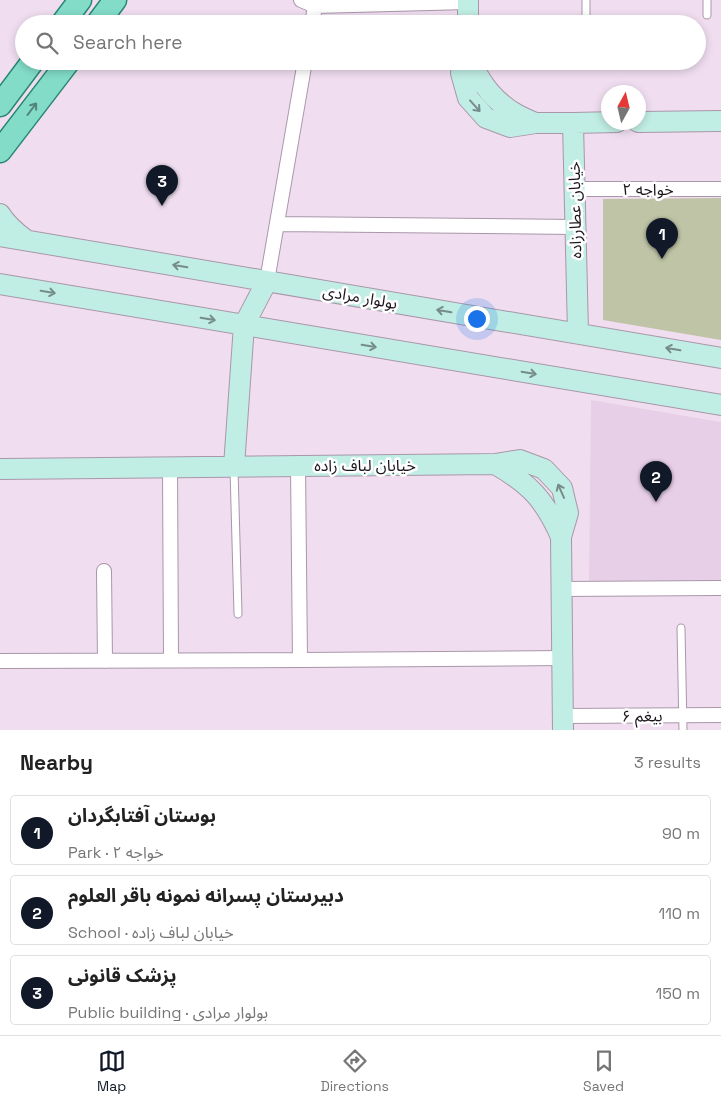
<!DOCTYPE html>
<meta charset="utf-8">
<style>
:root{--surface:#fff;--page:#f2f2f2;--text:#222;--muted:#767676;--line:#e0e0e0;--accent:#111827}
body{margin:0;font-family:"Space Grotesk","Noto Sans Arabic",sans-serif;background:var(--page);color:var(--text)}
.compass{position:absolute;left:601px;top:85px;width:45px;height:45px;border-radius:50%;background:var(--surface);box-shadow:0 2px 8px #0003;rotate:8deg}
.you{position:absolute;left:476px;top:318px;width:18px;height:18px;margin:-12px;border:4px solid #fff;border-radius:50%;background:#1a73e8;box-shadow:0 0 0 8px #1a73e833}
.badge{display:grid;place-items:center;width:32px;height:32px;border-radius:50%;background:var(--accent);color:#fff;font-size:16px;font-weight:700}
.pin{position:absolute;translate:-50% -41px;filter:drop-shadow(0 1px 2px #0008)}
.pin::after{content:'';position:absolute;top:26px;width:18px;height:15px;background:inherit;clip-path:polygon(0 0,100% 0,50% 100%)}
.list{margin:0;padding:0;list-style:none}
h2{display:flex;justify-content:space-between;align-items:center;height:65px;margin:0;padding:0 20px;font-size:21px}
h2 small{font-size:16px;font-weight:400;color:var(--muted)}
.list li{display:grid;grid-template-columns:32px 1fr auto;gap:15px;align-items:center;box-sizing:border-box;height:70px;margin:0 10px 10px;padding:0 10px;border:1px solid var(--line);border-radius:5px}
.list b{display:block;font-size:19px;white-space:nowrap}
.list p{margin:0;font-size:16px;white-space:nowrap;color:var(--muted)}
.list em{font-size:16px;font-style:normal;color:var(--muted)}
.icon{flex:none;width:28px;height:28px;fill:none;stroke:currentColor;stroke-width:2;stroke-linecap:round;stroke-linejoin:round}
.map{position:relative;flex:none;width:721px;height:730px;overflow:hidden}
.search{position:absolute;background:var(--surface);box-shadow:0 2px 8px #0003;left:15px;right:15px;top:15px;height:55px;display:flex;align-items:center;gap:12px;box-sizing:border-box;padding:0 18px;border-radius:28px;color:var(--muted);font-size:19px}
.sheet{height:305px;background:var(--surface)}
nav{display:flex;justify-content:space-around;align-items:center;box-sizing:border-box;height:70px;border-top:1px solid var(--line);background:var(--surface);font-size:14px;color:var(--muted)}
nav a{display:grid;justify-items:center;gap:2px}
nav .on{color:var(--accent)}
.map>svg:first-child{display:block}
</style>
<div class="map">
<svg width="721" height="730" viewBox="0 0 721 730">
<rect width="100%" height="100%" fill="#f0def0"/>
<path fill="#e7cfe8" d="M 591,400 L 721,422 L 721,581 L 589,582 Z"/>
<path fill="#bec4a5" d="M 721,198 L 721,340 L 603,320 L 603,199 Z"/>
<g fill="none" stroke-linecap="round" stroke-linejoin="round">
<g stroke="#a997a9" stroke-width="9">
<path id="lane" d="M 586,0 L 586,15
M 707,0 L 707,15
M 234,469 L 238,614
M 681,628 L 683,730"/>
</g>
<g stroke="#a997a9" stroke-width="16">
<path id="street" d="M 301,0 L 315,6 L 468,2
M 312,24 L 315,6
M 574,189 L 721,189
M 277,224 L 575,227
M 267,281 L 305,61
M 298,466 L 300,660
M 170,467 L 171,660
M 104,571 L 105,661
M 561,589 L 721,588
M 0,661 L 300,660 L 562,658
M 563,716 L 721,715"/>
</g>
<g stroke="#a997a9" stroke-width="22">
<path id="secondary" d="M 468,0 L 468,24
M 464,61 L 461,73 L 468,98 L 486,118 L 510,127 L 536,123 L 573,123 L 578,333
M 472,61 C 479,83 497,104 518,115 C 524,118 530,121 536,123
M 638,122 L 721,121
M 573,123 L 617,122
M 0,214 C 7,225 15,232 26,240
M 0,236 L 721,358
M 0,284 L 721,405
M 495,464 C 530,484 545,500 561,537
M 234,466 L 244,325 L 267,281
M 0,469 L 495,464 L 520,460 L 544,469 L 562,488 L 568,513 L 561,537 L 563,730"/>
</g>
<g stroke="#288774" stroke-width="25">
<path id="primary" d="M 62,24 L 80,0
M 97,24 L 115,0
M 0,105 L 33,61
M 0,151 L 69,61"/>
</g>
<use href="#lane" stroke="#fff" stroke-width="7"/>
<use href="#street" stroke="#fff" stroke-width="14"/>
<use href="#secondary" stroke="#c0ede4" stroke-width="20"/>
<use href="#primary" stroke="#82dcc8" stroke-width="22"/>
</g>
<defs><path id="oneway-shaft" d="M-6 0H5M1.5-3L5.5 0L1.5 3" fill="none" stroke-width="1.6" stroke-linecap="round" stroke-linejoin="round" transform="scale(1.25)"/></defs>
<g stroke="#768c8a">
<use href="#oneway-shaft" transform="translate(475 106) rotate(48)"/>
<use href="#oneway-shaft" transform="translate(180 266) rotate(-170)"/>
<use href="#oneway-shaft" transform="translate(48 292) rotate(10)"/>
<use href="#oneway-shaft" transform="translate(444 311) rotate(-170)"/>
<use href="#oneway-shaft" transform="translate(208 319) rotate(10)"/>
<use href="#oneway-shaft" transform="translate(369 346) rotate(10)"/>
<use href="#oneway-shaft" transform="translate(673 349) rotate(-170)"/>
<use href="#oneway-shaft" transform="translate(529 373) rotate(10)"/>
<use href="#oneway-shaft" transform="translate(561 491) rotate(-114)"/>
</g>
<use stroke="#54827b" href="#oneway-shaft" transform="translate(32 109) rotate(-53)"/>
<g text-anchor="middle" dominant-baseline="central" stroke-width="5" stroke-linejoin="round" paint-order="stroke">
<g font-size="16" fill="#1c151c" stroke="#fff">
<text x="648" y="189">خواجه ۲</text>
<text transform="translate(575 210) rotate(-91)">خیابان عطارزاده</text>
<text transform="translate(360 297) rotate(10)">بولوار مرادی</text>
<text x="365" y="465">خیابان لباف زاده</text>
<text transform="translate(642 716) rotate(-1)">بیغم ۶</text>
</g>
</g>
</svg>
<svg class="compass" viewBox="-18 -18 36 36"><path d="M0-13l5 13h-10z" fill="#e53935"/><path d="M0 13l5-13h-10z" fill="#767676"/></svg>
<div class="you"></div>
<div class="pin badge" style="left:662px;top:259px">1</div>
<div class="pin badge" style="left:656px;top:502px">2</div>
<div class="pin badge" style="left:162px;top:206px">3</div>
<div class="search"><svg class="icon" aria-label="search" viewBox="0 0 24 24"><circle cx="10" cy="10" r="6"/><path d="M15 15l6 6"/></svg>Search here</div>
</div>
<section class="sheet">
<h2>Nearby<small>3 results</small></h2>
<ul class="list">
<li><span class="badge">1</span><div><b>بوستان آفتابگردان</b><p>Park · خواجه ۲</p></div><em>90 m</em></li>
<li><span class="badge">2</span><div><b>دبیرستان پسرانه نمونه باقر العلوم</b><p>School · خیابان لباف زاده</p></div><em>110 m</em></li>
<li><span class="badge">3</span><div><b>پزشک قانونی</b><p>Public building · بولوار مرادی</p></div><em>150 m</em></li>
</ul>
</section>
<nav>
<a class="on"><svg class="icon" aria-label="map" viewBox="0 0 24 24"><path d="M3 6l6-2 6 2 6-2v14l-6 2-6-2-6 2zM9 4v14M15 6v14"/></svg>Map</a>
<a><svg class="icon" aria-label="directions" viewBox="0 0 24 24"><path d="M12 3l9 9-9 9-9-9zM9 14v-3h6M13 9l2 2-2 2"/></svg>Directions</a>
<a><svg class="icon" aria-label="saved" viewBox="0 0 24 24"><path d="M7 4h10v16l-5-4-5 4z"/></svg>Saved</a>
</nav>
